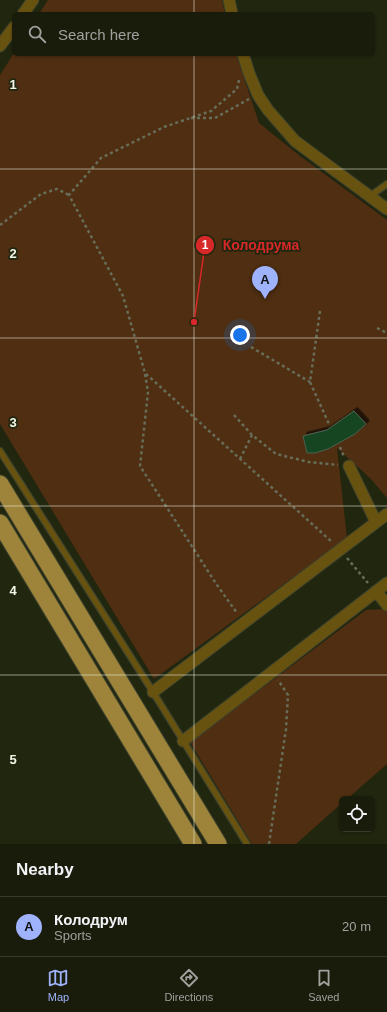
<!DOCTYPE html>
<meta charset="utf-8">
<style>
:root{--surface:#191c0b;--page:#222514;--text:#f1f3f6;--muted:#9fa19d;--line:#373a2c;--accent:#9fb3fd}
body{margin:0;font-family:Arial,sans-serif;background:var(--page);color:var(--text)}
.controls{position:absolute;right:12px;bottom:12px;display:grid;overflow:hidden;border-radius:6px;box-shadow:0 1px 3px #0004}
.controls button{width:36px;height:36px;display:grid;place-items:center;padding:0;border:0;border-bottom:1px solid var(--line);background:var(--surface);color:var(--text);font:20px sans-serif}
.you{position:absolute;left:240px;top:335px;width:14px;height:14px;margin:-10px;border:3px solid #fff;border-radius:50%;background:#1a73e8;box-shadow:0 0 0 6px #1a73e833}
.badge{display:grid;place-items:center;width:26px;height:26px;border-radius:50%;background:var(--accent);color:#111;font-size:13px;font-weight:700}
.pin{position:absolute;translate:-50% -33px;filter:drop-shadow(0 1px 2px #0008)}
.pin::after{content:'';position:absolute;top:21px;width:14px;height:12px;background:inherit;clip-path:polygon(0 0,100% 0,50% 100%)}
.list{margin:0;padding:0;list-style:none}
h2{display:flex;justify-content:space-between;align-items:center;height:52px;margin:0;padding:0 16px;font-size:17px}
h2 small{font-size:13px;font-weight:400;color:var(--muted)}
.list li{display:grid;grid-template-columns:26px 1fr auto;gap:12px;align-items:center;box-sizing:border-box;height:60px;padding:0 16px;border-top:1px solid var(--line)}
.list b{display:block;font-size:15px;white-space:nowrap}
.list p{margin:0;font-size:13px;white-space:nowrap;color:var(--muted)}
.list em{font-size:13px;font-style:normal;color:var(--muted)}
.icon{flex:none;width:22px;height:22px;fill:none;stroke:currentColor;stroke-width:2;stroke-linecap:round;stroke-linejoin:round}
.map{position:relative;flex:none;width:387px;height:844px;overflow:hidden}
.search{position:absolute;background:var(--surface);box-shadow:0 1px 3px #0004;left:12px;right:12px;top:12px;height:44px;display:flex;align-items:center;gap:10px;box-sizing:border-box;padding:0 14px;border-radius:6px;color:var(--muted);font-size:15px}
.sheet{height:112px;background:var(--surface)}
nav{display:flex;justify-content:space-around;align-items:center;box-sizing:border-box;height:56px;border-top:1px solid var(--line);background:var(--surface);font-size:11px;color:var(--muted)}
nav a{display:grid;justify-items:center;gap:2px}
nav .on{color:var(--accent)}
.map>svg:first-child{display:block}
</style>
<div class="map">
<svg width="387" height="844" viewBox="0 0 387 844">
<defs>
<filter id="shadow"><feDropShadow dx="3.5" dy="-3.5" stdDeviation="0" flood-color="#0009"/></filter>
</defs>
<rect width="100%" height="100%" fill="#21260f"/>
<path fill="#4f2e11" d="M 48,0 L 222,0 L 225,14 L 39,14 Z
M 14,53 L 236,54 L 259,123 L 300,156 L 387,220 L 387,498 L 370,478 L 337,448 L 347,538 L 154,679 L 0,424 L 0,75 Z
M 384,609 L 387,612 L 387,764 L 347,799 L 342,799 L 342,803 L 296,844 L 252,844 L 190,742 L 366,610 Z"/>
<path fill="#154523" stroke="#4c6250" filter="url(#shadow)" d="M 354,411 L 366,424 L 355,434 L 328,449 L 315,453 L 307,453 L 303,436 L 327,430 Z"/>
<g fill="none" stroke-linecap="round" stroke-linejoin="round">
<g stroke="#3e432d" stroke-width="8">
<path id="service" d="M 370,196 L 387,184
M 0,451 L 153,692 L 247,844"/>
</g>
<g stroke="#3e432d" stroke-width="13">
<path id="minor" d="M 229,0 L 232,14
M 23,14 L 33,0
M 0,46 L 14,27
M 243,54 L 249,73 L 258,95 L 268,110 L 295,141 L 387,209
M 349,466 L 376,522
M 376,591 L 387,605
M 153,692 L 387,514
M 183,741 L 387,583"/>
</g>
<g stroke="#3e432d" stroke-width="19">
<path id="primary" d="M 0,484 L 218,844
M 0,523 L 193,844"/>
</g>
<path stroke="#686d59" stroke-width="2.5" stroke-dasharray="3 3" stroke-linecap="butt" d="M 239,80 L 237,89 L 211,111 L 164,127 L 101,158 L 69,195 L 123,296 L 145,373 L 332,542
M 191,118 L 215,118 L 249,99
M 0,225 L 41,194 L 57,189 L 69,195
M 320,311 L 310,382 L 329,424
M 377,328 L 387,333
M 251,347 L 310,382
M 145,374 L 148,392 L 140,466 L 217,585 L 237,613
M 234,415 L 252,435 L 276,454 L 309,462 L 338,465
M 340,447 L 344,457
M 240,459 L 252,435
M 347,558 L 368,583
M 269,844 L 286,729 L 288,695 L 278,680"/>
<use href="#service" stroke="#68520f" stroke-width="5.5"/>
<use href="#minor" stroke="#68520f" stroke-width="11"/>
<use href="#primary" stroke="#9e843b" stroke-width="17"/>
</g>
<path fill="none" stroke="#f1f6e7" stroke-width="1" stroke-opacity="0.55" d="M 194,0 L 194,14M 194,54 L 194,844M 0,169 L 387,169M 0,338 L 387,338M 0,506 L 387,506M 0,675 L 387,675"/>
<g font-size="13" text-anchor="middle" font-weight="bold" fill="#f1f6e7" stroke="#21260f" stroke-width="3.5" stroke-linejoin="round" paint-order="stroke">
<text x="13" y="89">1</text>
<text x="13" y="258">2</text>
<text x="13" y="427">3</text>
<text x="13" y="595">4</text>
<text x="13" y="764">5</text>
</g>
<path fill="none" stroke="#d62828" stroke-width="1.5" d="M194 322L205 245"/>
<g fill="#d62828" stroke="#21260f" stroke-width="1.5">
<circle cx="194" cy="322" r="4"/>
<circle cx="205" cy="245" r="10"/>
</g>
<g font-size="12" text-anchor="middle" font-weight="bold" fill="#fff">
<text x="205" y="249">1</text>
</g>
<g font-size="14" text-anchor="middle" font-weight="bold" fill="#d62828" stroke="#21260f" stroke-width="3.5" stroke-linejoin="round" paint-order="stroke">
<text x="261" y="250">Колодрума</text>
</g>
</svg>
<div class="controls">
<button><svg class="icon" aria-label="locate" viewBox="0 0 24 24"><circle cx="12" cy="12" r="6"/><path d="M12 2v4M12 18v4M2 12h4M18 12h4"/></svg></button>
</div>
<div class="you"></div>
<div class="pin badge" style="left:265px;top:299px">A</div>
<div class="search"><svg class="icon" aria-label="search" viewBox="0 0 24 24"><circle cx="10" cy="10" r="6"/><path d="M15 15l6 6"/></svg>Search here</div>
</div>
<section class="sheet">
<h2>Nearby<small></small></h2>
<ul class="list">
<li><span class="badge">A</span><div><b>Колодрум</b><p>Sports</p></div><em>20 m</em></li>
</ul>
</section>
<nav>
<a class="on"><svg class="icon" aria-label="map" viewBox="0 0 24 24"><path d="M3 6l6-2 6 2 6-2v14l-6 2-6-2-6 2zM9 4v14M15 6v14"/></svg>Map</a>
<a><svg class="icon" aria-label="directions" viewBox="0 0 24 24"><path d="M12 3l9 9-9 9-9-9zM9 14v-3h6M13 9l2 2-2 2"/></svg>Directions</a>
<a><svg class="icon" aria-label="saved" viewBox="0 0 24 24"><path d="M7 4h10v16l-5-4-5 4z"/></svg>Saved</a>
</nav>
